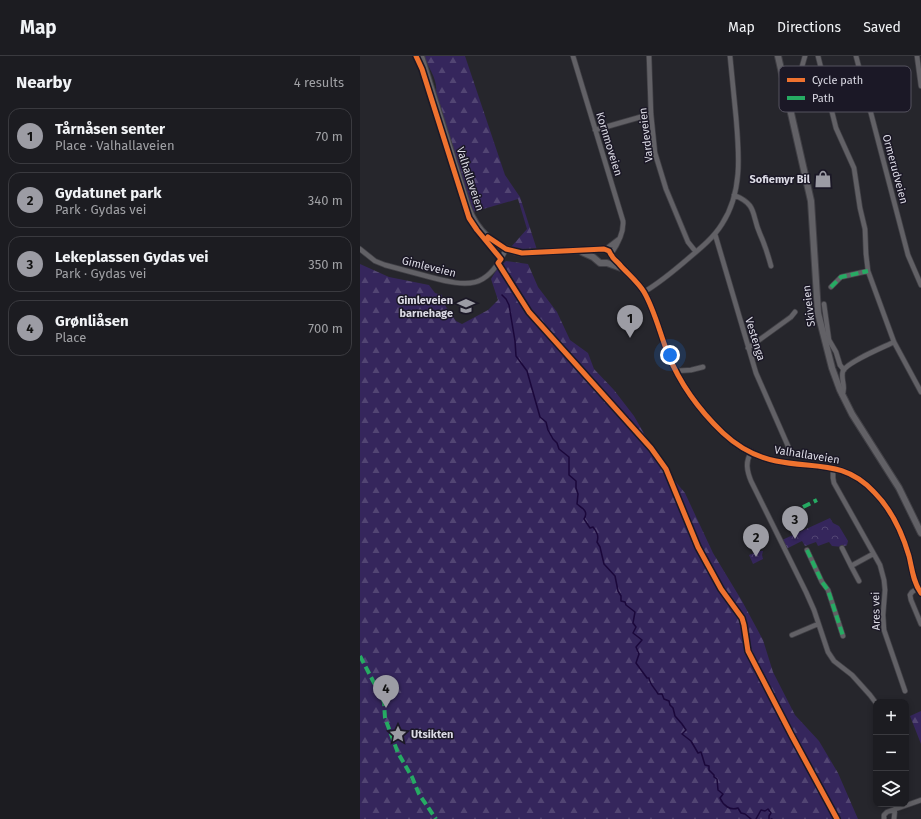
<!DOCTYPE html>
<meta charset="utf-8">
<style>
:root{--surface:#1c1c21;--page:#25252a;--text:#f1f3f6;--muted:#a0a1a5;--line:#3a3a3f;--accent:#9c9ca4}
body{margin:0;font-family:"Fira Sans",sans-serif;background:var(--page);color:var(--text)}
.controls{position:absolute;right:12px;bottom:12px;display:grid;overflow:hidden;border-radius:8px;box-shadow:0 2px 6px #0003}
.controls button{width:36px;height:36px;display:grid;place-items:center;padding:0;border:0;border-bottom:1px solid var(--line);background:var(--surface);color:var(--text);font:20px sans-serif}
.you{position:absolute;left:310px;top:299px;width:14px;height:14px;margin:-10px;border:3px solid #fff;border-radius:50%;background:#1a73e8;box-shadow:0 0 0 6px #1a73e833}
.badge{display:grid;place-items:center;width:26px;height:26px;border-radius:50%;background:var(--accent);color:#111;font-size:13px;font-weight:700}
.pin{position:absolute;translate:-50% -33px;filter:drop-shadow(0 1px 2px #0008)}
.pin::after{content:'';position:absolute;top:21px;width:14px;height:12px;background:inherit;clip-path:polygon(0 0,100% 0,50% 100%)}
.list{margin:0;padding:0;list-style:none}
h2{display:flex;justify-content:space-between;align-items:center;height:52px;margin:0;padding:0 16px;font-size:17px}
h2 small{font-size:13px;font-weight:400;color:var(--muted)}
.list li{display:grid;grid-template-columns:26px 1fr auto;gap:12px;align-items:center;box-sizing:border-box;height:56px;margin:0 8px 8px;padding:0 8px;border:1px solid var(--line);border-radius:12px}
.list b{display:block;font-size:15px;white-space:nowrap}
.list p{margin:0;font-size:13px;white-space:nowrap;color:var(--muted)}
.list em{font-size:13px;font-style:normal;color:var(--muted)}
.icon{flex:none;width:22px;height:22px;fill:none;stroke:currentColor;stroke-width:2;stroke-linecap:round;stroke-linejoin:round}
.map{position:relative;flex:none;width:561px;height:763px;overflow:hidden}
header{display:flex;align-items:center;gap:24px;box-sizing:border-box;height:56px;padding:0 20px;background:var(--surface);border-bottom:1px solid var(--line)}
header strong{font-size:19px}
nav{display:flex;gap:22px;margin-inline-start:auto;font-size:14px}
main{display:flex}
aside{flex:1;background:var(--surface)}
.map>svg:first-child{display:block}
</style>
<header>
<strong>Map</strong>
<nav><a>Map</a><a>Directions</a><a>Saved</a></nav>
</header>
<main>
<aside>
<h2>Nearby<small>4 results</small></h2>
<ul class="list">
<li><span class="badge">1</span><div><b>Tårnåsen senter</b><p>Place · Valhallaveien</p></div><em>70 m</em></li>
<li><span class="badge">2</span><div><b>Gydatunet park</b><p>Park · Gydas vei</p></div><em>340 m</em></li>
<li><span class="badge">3</span><div><b>Lekeplassen Gydas vei</b><p>Park · Gydas vei</p></div><em>350 m</em></li>
<li><span class="badge">4</span><div><b>Grønliåsen</b><p>Place</p></div><em>700 m</em></li>
</ul>
</aside>
<div class="map">
<svg width="561" height="763" viewBox="0 0 561 763">
<defs>
<pattern id="forest-firs" width="22" height="20" patternUnits="userSpaceOnUse"><rect width="22" height="20" fill="#35265c"/><path d="M5 1l3.5 6h-7zM16 11l3.5 6h-7z" fill="#524573"/></pattern>
<pattern id="park-crowns" width="20" height="18" patternUnits="userSpaceOnUse"><rect width="20" height="18" fill="#35265c"/><path d="M2 6a3 3 0 1 1 6 0M12 15a3 3 0 1 1 6 0" fill="none" stroke="#524573"/></pattern>
</defs>
<rect width="100%" height="100%" fill="#26262c"/>
<path fill="url(#forest-firs)" d="M 64,0 L 105,0 L 145,119 L 160,141 L 178,197 L 166,195 L 151,191 L 167,173 L 158,143 L 113,156 L 76,36 C 78,23 68,12 64,0 Z
M 146,205 L 168,208 L 178,231 L 197,256 L 210,284 L 228,297 L 234,313 L 254,334 L 274,360 L 304,412 L 325,437 L 353,497 L 382,545 L 403,584 L 413,616 L 435,659 L 459,685 L 478,717 L 498,763 L 0,763 L 0,208 L 29,221 L 69,229 L 75,237 L 82,239 L 82,245 L 96,265 L 102,268 L 128,254 L 138,244 L 131,223 L 137,213 Z
M 561,655 L 561,688 L 550,660 Z"/>
<path fill="url(#park-crowns)" d="M 470,462 L 473,467 L 479,470 L 488,485 L 487,489 L 483,491 L 472,490 L 469,486 L 458,490 L 456,486 L 445,490 L 442,485 L 426,493 L 422,484 Z
M 399,495 L 403,495 L 402,499 L 403,503 L 393,508 L 389,499 Z"/>
<g fill="none" stroke-linecap="round" stroke-linejoin="round">
<path stroke="#1b083b" stroke-width="1.5" d="M 142,239 L 146,243 L 149,249 L 155,285 L 156,300 L 167,315 L 180,361 L 186,366 L 188,374 L 193,383 L 197,387 L 199,393 L 209,401 L 209,419 L 216,425 L 216,432 L 218,438 L 217,448 C 222,452 229,455 224,463 L 230,472 L 233,471 C 237,476 239,480 237,486 L 240,491 L 244,508 L 255,520 L 258,535 L 261,540 L 261,545 L 265,546 L 266,549 L 275,556 L 273,567 L 276,571 L 273,577 L 282,584 L 276,591 L 279,598 L 276,607 L 287,622 L 289,622 C 290,629 295,632 298,638 L 302,638 L 304,643 L 309,645 L 310,649 L 313,652 L 315,660 L 322,668 L 326,674 L 322,678 L 331,685 L 338,697 L 341,696 C 342,699 344,706 345,709 L 349,710 L 349,714 L 354,719 L 354,721 L 357,723 L 358,734 L 363,738 L 360,742 C 363,749 370,755 378,752 L 381,757 L 385,758 L 391,763
M 396,763 L 401,754 L 405,755 L 408,753 L 411,757 L 409,760 L 409,763
M 411,763 L 412,763"/>
<g stroke="#414046" stroke-width="6">
<path id="street" d="M 213,0 L 263,165 C 264,177 258,188 251,198
M 289,0 L 291,58 L 295,97 L 306,133 L 328,186 L 336,196
M 458,0 L 476,72 L 494,112 L 500,152 L 505,173 L 506,198 L 508,215 L 534,286 L 561,336
M 496,0 L 548,199 L 561,229
M 557,0 L 561,30
M 431,54 L 437,50 L 440,38 L 441,14 L 445,0
M 235,74 L 291,58
M 374,139 C 398,149 391,158 400,178 C 405,189 408,199 411,210
M 355,178 L 396,317 L 428,390
M 0,193 L 15,205 L 25,209 C 40,213 55,217 70,221 C 108,231 127,234 146,193
M 246,193 L 259,183
M 471,231 L 481,221 L 508,215
M 284,236 C 301,226 315,214 330,201 C 342,191 354,181 362,168 C 383,136 379,97 376,61 C 374,41 372,20 370,0
M 464,248 L 469,284 L 476,296 L 480,309 L 484,314
M 388,292 L 431,261 L 435,256
M 316,315 L 331,314 L 343,311
M 482,339 C 487,332 480,323 483,315 C 487,306 524,291 534,286
M 391,397 C 385,406 387,415 391,425 L 446,536 L 454,554 L 468,596 L 474,605 L 492,619 L 510,639 L 516,647
M 473,411 L 473,422 L 474,427 L 520,509 L 524,524 L 525,534 L 523,559 L 524,574 L 545,635
M 482,492 L 491,510
M 447,494 L 462,526 L 468,534 L 483,580
M 499,525 L 491,510 L 513,498
M 558,532 L 552,536 L 550,539 L 551,544 L 561,568
M 432,579 L 458,568
M 524,763 L 524,759 L 527,756 L 561,744
M 534,763 L 535,753"/>
</g>
<g stroke="#414046" stroke-width="8">
<path id="secondary" d="M 61,0 L 108,151 C 116,175 136,193 162,197 L 244,193 L 249,195 C 250,197 251,199 252,200 C 253,203 258,206 260,209 C 268,218 278,226 284,236 C 295,255 300,278 308,298 C 320,328 340,355 363,377 C 378,391 396,401 416,405 C 455,413 484,404 514,436 C 532,454 542,476 549,500 C 552,512 553,526 561,537
M 418,0 L 451,145 L 458,257 L 472,312 L 480,334 L 492,358 L 539,432 L 561,477
M 222,196 L 233,201 L 240,207 L 247,207 L 264,213"/>
</g>
<use href="#street" stroke="#626166" stroke-width="4.5"/>
<use href="#secondary" stroke="#626166" stroke-width="6"/>
<path stroke="#26ab63" stroke-width="4" stroke-dasharray="8 4" stroke-linecap="butt" d="M 471,231 L 481,221 L 508,215
M 443,451 L 457,444
M 447,494 L 462,526 L 468,534 L 483,580
M 0,600 L 24,646 L 25,662 L 38,697 L 52,721 L 59,738 L 76,763"/>
<g stroke="#1b1826" stroke-width="8">
<path id="cycleway" d="M 56,0 L 62,13 L 109,162 L 117,174 L 141,203 L 138,207 L 169,256 L 291,392 L 306,413 L 338,491 L 361,533 L 382,562 L 384,569 L 388,595 L 432,680 L 477,763
M 128,181 L 146,193 L 162,197 L 244,193 L 249,195 C 250,197 251,199 252,200 C 253,203 258,206 260,209 C 268,218 278,226 284,236 C 295,255 300,278 308,298 C 320,328 340,355 363,377 C 378,391 396,401 416,405 C 455,413 484,404 514,436 C 532,454 542,476 549,500 C 552,512 553,526 561,537"/>
</g>
<use href="#cycleway" stroke="#ef722f" stroke-width="5"/>
</g>
<defs>
<g id="shop-bare" transform="scale(1.38)"><path d="M-5-2.5h2.3a2.7 3.5 0 0 1 5.4 0H5L5.5 6h-11ZM-1.5-2.5h3a1.5 2.3 0 0 0-3 0Z" fill="#9c9ca4" stroke="#1b1826" stroke-width="2.5" paint-order="stroke"/></g>
<g id="school-bare" transform="scale(1.38)"><path d="M0-5L7-2L0 1L-7-2ZM-4 1L0 2.5L4 1V4Q0 6-4 4Z" fill="#9c9ca4" stroke="#1b1826" stroke-width="2.5" paint-order="stroke"/></g>
<g id="sight-bare" transform="scale(1.38)"><path d="M0-6L1.8-2.2L6-1.7L2.9 1.2L3.7 5.4L0 3.3L-3.7 5.4L-2.9 1.2L-6-1.7L-1.8-2.2Z" fill="#9c9ca4" stroke="#1b1826" stroke-width="2.5" paint-order="stroke"/></g>
</defs>
<g fill-rule="evenodd">
<use href="#shop-bare" x="463" y="123"/>
<use href="#school-bare" x="106" y="250"/>
<use href="#sight-bare" x="38" y="678"/>
</g>
<g text-anchor="middle" dominant-baseline="central" stroke-width="3" stroke-linejoin="round" paint-order="stroke">
<g font-size="11" fill="#dcdbe5" stroke="#1b1826">
<text transform="translate(286 79) rotate(-97)">Vardeveien</text>
<text transform="translate(249 88) rotate(73)">Kornmoveien</text>
<text transform="translate(535 113) rotate(75)">Ormerudveien</text>
<text transform="translate(110 123) rotate(72)">Valhallaveien</text>
<text transform="translate(69 211) rotate(14)">Gimleveien</text>
<text transform="translate(449 250) rotate(-97)">Skiveien</text>
<text transform="translate(395 283) rotate(73)">Vestenga</text>
<text transform="translate(447 399) rotate(9)">Valhallaveien</text>
<text transform="translate(516 555) rotate(-91)">Ares vei</text>
</g>
<g font-size="11" font-weight="bold" fill="#dcdbe5" stroke="#1b1826" text-anchor="end">
<text x="450" y="123">Sofiemyr Bil</text>
<text x="93" y="244">Gimleveien<tspan x="93" dy="13">barnehage</tspan></text>
<text x="51" y="678" text-anchor="start">Utsikten</text>
</g>
</g>
<rect x="419" y="10" width="132" height="46" rx="6" fill="#1b1826" stroke="#55525f" stroke-width="1"/>
<rect x="427" y="22" width="18" height="4" fill="#ef722f"/>
<rect x="427" y="40" width="18" height="4" fill="#26ab63"/>
<g font-size="11" fill="#dcdbe5">
<text x="452" y="28">Cycle path</text>
<text x="452" y="46">Path</text>
</g>
</svg>
<div class="controls">
<button>+</button>
<button>−</button>
<button><svg class="icon" aria-label="layers" viewBox="0 0 24 24"><path d="M12 4l9 5-9 5-9-5zM3 14l9 5 9-5"/></svg></button>
</div>
<div class="you"></div>
<div class="pin badge" style="left:270px;top:282px">1</div>
<div class="pin badge" style="left:396px;top:501px">2</div>
<div class="pin badge" style="left:435px;top:483px">3</div>
<div class="pin badge" style="left:26px;top:652px">4</div>
</div>
</main>
